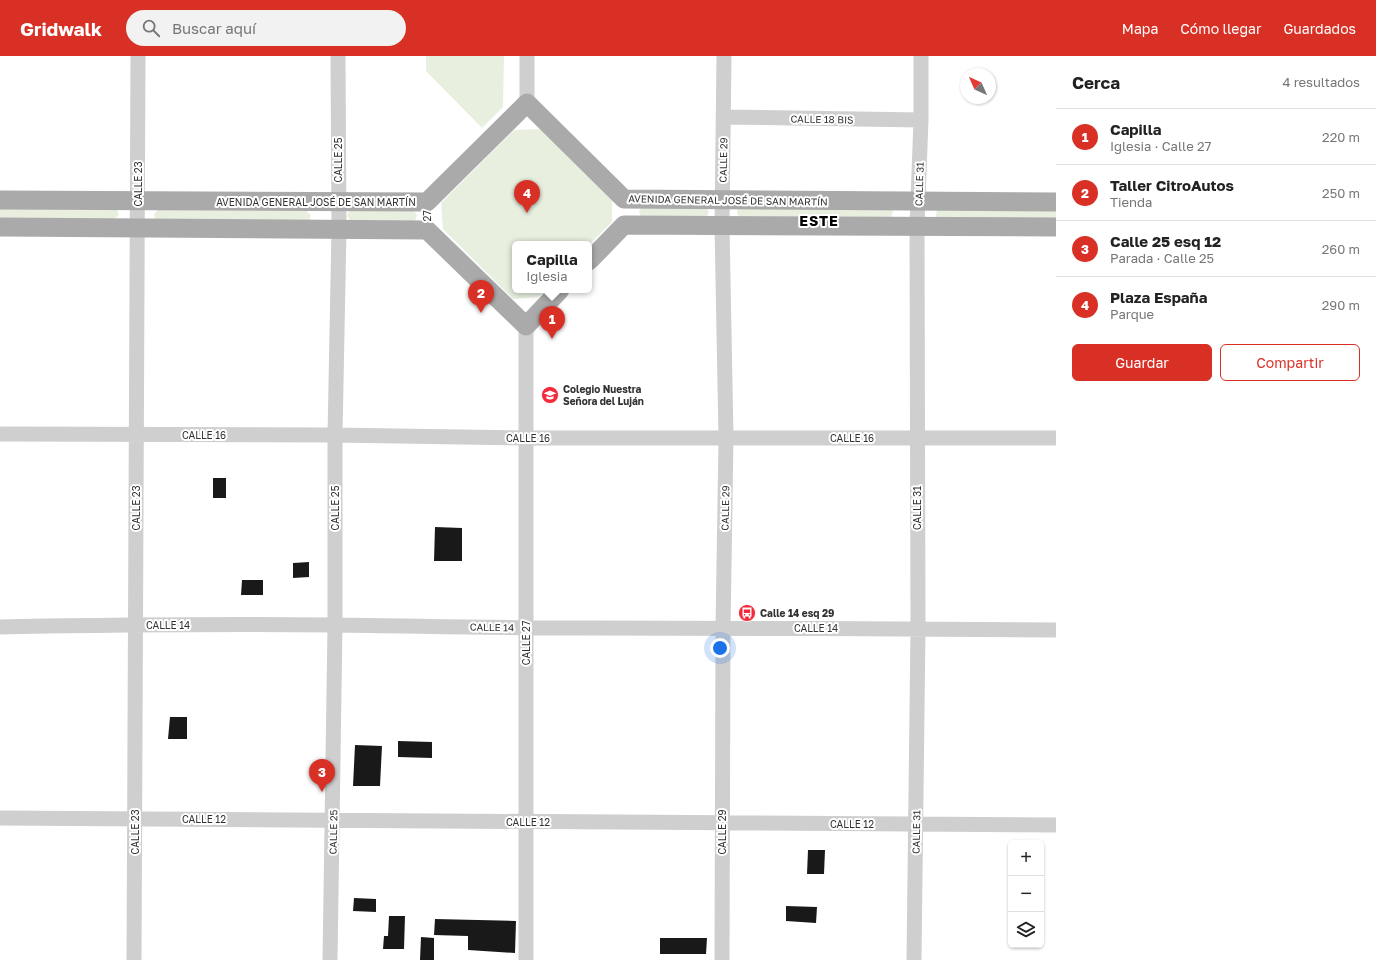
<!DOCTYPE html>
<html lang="es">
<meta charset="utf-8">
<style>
:root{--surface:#fff;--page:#f2f2f2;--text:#222;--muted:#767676;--line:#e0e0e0;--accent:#d93025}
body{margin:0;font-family:"Golos Text",sans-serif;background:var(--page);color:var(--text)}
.controls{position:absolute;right:12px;bottom:12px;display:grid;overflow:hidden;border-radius:6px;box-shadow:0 1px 3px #0004}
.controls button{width:36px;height:36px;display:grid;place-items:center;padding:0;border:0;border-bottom:1px solid var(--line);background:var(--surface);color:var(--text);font:20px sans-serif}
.compass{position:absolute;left:960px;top:12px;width:36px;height:36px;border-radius:50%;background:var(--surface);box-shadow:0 1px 3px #0004;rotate:315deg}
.you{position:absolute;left:720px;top:592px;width:14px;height:14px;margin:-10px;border:3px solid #fff;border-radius:50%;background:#1a73e8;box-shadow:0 0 0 6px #1a73e833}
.badge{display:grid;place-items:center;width:26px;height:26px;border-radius:50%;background:var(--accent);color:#fff;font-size:13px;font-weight:700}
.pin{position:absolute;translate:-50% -33px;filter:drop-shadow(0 1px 2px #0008)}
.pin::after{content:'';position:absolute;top:21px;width:14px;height:12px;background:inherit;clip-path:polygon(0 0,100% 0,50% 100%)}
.popup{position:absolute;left:512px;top:185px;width:80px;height:52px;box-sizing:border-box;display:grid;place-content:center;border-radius:6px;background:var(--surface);filter:drop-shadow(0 1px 3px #0005);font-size:13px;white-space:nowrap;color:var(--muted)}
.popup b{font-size:15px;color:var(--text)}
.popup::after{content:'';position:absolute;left:50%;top:100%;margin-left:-8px;border:8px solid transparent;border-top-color:var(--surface)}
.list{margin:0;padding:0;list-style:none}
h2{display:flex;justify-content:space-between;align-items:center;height:52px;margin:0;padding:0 16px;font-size:17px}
h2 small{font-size:13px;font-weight:400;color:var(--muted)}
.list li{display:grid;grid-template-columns:26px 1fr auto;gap:12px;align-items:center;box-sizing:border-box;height:56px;padding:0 16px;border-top:1px solid var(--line)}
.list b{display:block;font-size:15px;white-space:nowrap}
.list p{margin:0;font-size:13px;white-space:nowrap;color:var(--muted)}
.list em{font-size:13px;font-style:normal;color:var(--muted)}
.actions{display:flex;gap:8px;padding:12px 16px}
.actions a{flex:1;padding:9px 0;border:1px solid var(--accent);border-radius:6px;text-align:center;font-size:14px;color:var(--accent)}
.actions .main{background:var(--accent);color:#fff}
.icon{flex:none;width:22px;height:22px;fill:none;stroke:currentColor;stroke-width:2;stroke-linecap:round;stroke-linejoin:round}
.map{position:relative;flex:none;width:1056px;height:904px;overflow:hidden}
header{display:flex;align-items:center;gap:24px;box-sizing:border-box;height:56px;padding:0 20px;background:var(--accent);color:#fff}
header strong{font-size:19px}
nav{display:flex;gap:22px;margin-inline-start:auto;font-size:14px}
.search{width:280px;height:36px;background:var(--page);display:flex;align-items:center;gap:10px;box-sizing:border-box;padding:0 14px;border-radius:22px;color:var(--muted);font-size:15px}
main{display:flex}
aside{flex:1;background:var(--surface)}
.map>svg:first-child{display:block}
</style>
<header>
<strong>Gridwalk</strong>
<div class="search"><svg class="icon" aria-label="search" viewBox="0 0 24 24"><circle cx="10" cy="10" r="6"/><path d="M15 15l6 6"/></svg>Buscar aquí</div>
<nav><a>Mapa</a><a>Cómo llegar</a><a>Guardados</a></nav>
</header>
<main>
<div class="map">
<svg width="1056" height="904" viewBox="0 0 1056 904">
<rect width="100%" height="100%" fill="#fff"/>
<path fill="#e8efdf" d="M 426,0 L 504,0 L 503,51 L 482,72 L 426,15 Z
M 541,73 L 612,144 L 612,166 L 589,189 L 589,188 L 515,188 L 515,234 L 545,234 L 538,241 L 513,243 L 443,173 L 441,147 L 514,74 Z
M 0,151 L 117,154 L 119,159 L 114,163 L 0,164 Z
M 641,152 L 706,152 L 709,156 L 706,162 L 641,161 L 639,156 Z
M 738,152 L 892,153 L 893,155 L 891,161 L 740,162 L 737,157 Z
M 1056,152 L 1056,165 L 937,161 L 936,159 L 937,154 Z
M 158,154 L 306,155 L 311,159 L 309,165 L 155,163 L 154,158 Z
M 349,155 L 414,155 L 417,159 L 415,165 L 350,164 L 347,160 Z"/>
<path fill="#191919" d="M 213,422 L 226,422 L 226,442 L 213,442 Z
M 435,471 L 462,472 L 462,505 L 434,505 Z
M 309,506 L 309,521 L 293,522 L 293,507 Z
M 242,524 L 263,524 L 263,539 L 241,539 Z
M 170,661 L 187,661 L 187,683 L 168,683 Z
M 398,685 L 432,686 L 432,702 L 398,701 Z
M 355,689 L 382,690 L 380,730 L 353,730 Z
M 808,794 L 825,794 L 824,818 L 807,818 Z
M 354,842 L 376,843 L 376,856 L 353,855 Z
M 786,850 L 817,851 L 816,867 L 786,865 Z
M 389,860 L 405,860 L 404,893 L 383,893 L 384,880 L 388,880 Z
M 435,863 L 516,865 L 515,897 L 468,894 L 468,880 L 434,879 Z
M 421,881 L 434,882 L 434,904 L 420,904 Z
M 660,882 L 707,882 L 706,898 L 660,898 Z"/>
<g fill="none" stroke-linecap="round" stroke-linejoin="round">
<path stroke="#cfcfcf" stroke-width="15" d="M 527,47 L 527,0
M 723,61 L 921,64
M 526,270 L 526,904
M 0,378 L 335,379 L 526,382 L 1056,382
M 0,571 C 111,569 223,568 334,569 C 419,570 504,572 589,572 C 745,573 900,572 1056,574
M 0,762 L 1056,769
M 134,904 L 138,0
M 330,904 L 335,569 L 335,379 L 339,173 L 338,0
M 722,904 L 723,573 L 726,382 L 722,169 L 724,0
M 914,904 L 918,572 L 917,170 L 921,64 L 921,0"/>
<path stroke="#aaa" stroke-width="19" d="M 0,144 L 427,146 L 527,47 L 624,143 L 1056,146
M 0,171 L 427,174 L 526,270 L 560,234
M 589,205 L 624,169 L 1056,171"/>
</g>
<defs>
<g id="school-disc" transform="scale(0.9)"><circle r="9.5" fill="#f32a3b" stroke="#fff"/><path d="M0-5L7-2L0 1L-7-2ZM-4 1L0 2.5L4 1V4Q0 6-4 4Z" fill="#fff"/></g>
<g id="bus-disc" transform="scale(0.9)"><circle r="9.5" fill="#f32a3b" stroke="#fff"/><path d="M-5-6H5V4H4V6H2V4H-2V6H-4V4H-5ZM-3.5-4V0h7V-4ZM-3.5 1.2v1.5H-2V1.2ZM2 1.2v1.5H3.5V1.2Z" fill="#fff"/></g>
</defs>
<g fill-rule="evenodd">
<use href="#school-disc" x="550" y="339"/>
<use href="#bus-disc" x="747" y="557"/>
</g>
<g text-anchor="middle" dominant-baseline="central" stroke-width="4" stroke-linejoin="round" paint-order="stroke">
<g font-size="10" fill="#323232" stroke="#fff">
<text transform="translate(822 63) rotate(1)">CALLE 18 BIS</text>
<text transform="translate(338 104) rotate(-90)">CALLE 25</text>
<text transform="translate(723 104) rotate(-89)">CALLE 29</text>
<text transform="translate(138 128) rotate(-90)">CALLE 23</text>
<text transform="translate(919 128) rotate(-88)">CALLE 31</text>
<text transform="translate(728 144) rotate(1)">AVENIDA GENERAL JOSÉ DE SAN MARTÍN</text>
<text x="316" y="146">AVENIDA GENERAL JOSÉ DE SAN MARTÍN</text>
<text transform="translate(427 160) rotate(-90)">27</text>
<text x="204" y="379">CALLE 16</text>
<text x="528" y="382">CALLE 16</text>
<text x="852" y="382">CALLE 16</text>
<text transform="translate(136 452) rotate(-90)">CALLE 23</text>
<text transform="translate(335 452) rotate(-90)">CALLE 25</text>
<text transform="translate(725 452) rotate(-89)">CALLE 29</text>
<text transform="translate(917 452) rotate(-90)">CALLE 31</text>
<text x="168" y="569">CALLE 14</text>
<text transform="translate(492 571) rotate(1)">CALLE 14</text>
<text x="816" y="572">CALLE 14</text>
<text transform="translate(526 587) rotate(-90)">CALLE 27</text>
<text x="204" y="763">CALLE 12</text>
<text x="528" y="766">CALLE 12</text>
<text x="852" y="768">CALLE 12</text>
<text transform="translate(135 776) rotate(-90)">CALLE 23</text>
<text transform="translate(333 776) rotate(-89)">CALLE 25</text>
<text transform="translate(722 776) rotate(-90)">CALLE 29</text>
<text transform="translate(916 776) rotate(-89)">CALLE 31</text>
</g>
<g font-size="10" font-weight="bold" fill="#323232" stroke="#fff" text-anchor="start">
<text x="563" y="333">Colegio Nuestra<tspan x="563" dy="12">Señora del Luján</tspan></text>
<text x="760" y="557">Calle 14 esq 29</text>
</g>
<g font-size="14" font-weight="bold" letter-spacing="1" fill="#000" stroke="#fff">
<text x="819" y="164">ESTE</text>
</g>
</g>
</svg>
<div class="controls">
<button>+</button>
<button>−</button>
<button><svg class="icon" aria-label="layers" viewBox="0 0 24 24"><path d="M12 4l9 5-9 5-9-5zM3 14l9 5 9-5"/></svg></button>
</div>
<svg class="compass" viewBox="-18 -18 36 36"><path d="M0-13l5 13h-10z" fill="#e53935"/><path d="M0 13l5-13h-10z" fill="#767676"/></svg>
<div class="you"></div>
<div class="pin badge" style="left:552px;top:283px">1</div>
<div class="popup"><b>Capilla</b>Iglesia</div>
<div class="pin badge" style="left:481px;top:257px">2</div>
<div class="pin badge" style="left:322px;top:736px">3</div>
<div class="pin badge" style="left:527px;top:157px">4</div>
</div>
<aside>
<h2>Cerca<small>4 resultados</small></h2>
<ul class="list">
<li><span class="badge">1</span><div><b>Capilla</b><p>Iglesia · Calle 27</p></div><em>220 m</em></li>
<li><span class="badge">2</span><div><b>Taller CitroAutos</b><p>Tienda</p></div><em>250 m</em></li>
<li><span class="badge">3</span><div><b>Calle 25 esq 12</b><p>Parada · Calle 25</p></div><em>260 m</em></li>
<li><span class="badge">4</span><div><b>Plaza España</b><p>Parque</p></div><em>290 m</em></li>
</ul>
<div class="actions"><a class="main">Guardar</a><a>Compartir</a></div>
</aside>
</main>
